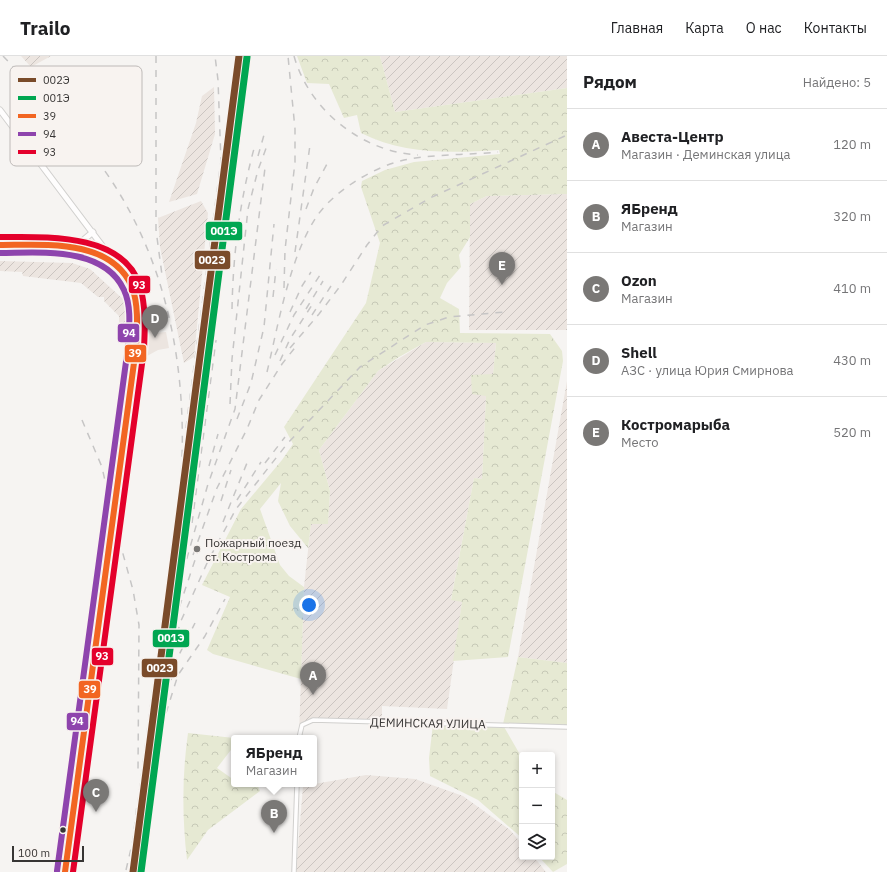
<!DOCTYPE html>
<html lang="ru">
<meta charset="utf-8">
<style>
:root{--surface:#fff;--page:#f6f6f6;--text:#202124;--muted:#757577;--line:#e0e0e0;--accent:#7a7876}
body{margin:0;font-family:"IBM Plex Sans",sans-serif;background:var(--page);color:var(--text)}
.controls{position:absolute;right:12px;bottom:12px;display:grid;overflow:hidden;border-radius:4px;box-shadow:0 2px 6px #0003}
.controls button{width:36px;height:36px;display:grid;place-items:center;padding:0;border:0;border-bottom:1px solid var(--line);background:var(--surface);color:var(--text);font:20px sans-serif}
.scale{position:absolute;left:12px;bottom:10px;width:72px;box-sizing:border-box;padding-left:4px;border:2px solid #373534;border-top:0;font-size:11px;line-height:14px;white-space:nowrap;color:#373534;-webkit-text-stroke:3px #f8f3f0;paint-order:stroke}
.you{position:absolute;left:309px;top:549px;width:14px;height:14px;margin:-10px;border:3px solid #fff;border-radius:50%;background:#1a73e8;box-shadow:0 0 0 6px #1a73e833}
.badge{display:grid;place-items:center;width:26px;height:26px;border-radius:50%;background:var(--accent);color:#fff;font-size:13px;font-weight:700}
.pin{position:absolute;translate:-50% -33px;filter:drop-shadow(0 1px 2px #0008)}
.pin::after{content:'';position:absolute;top:21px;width:14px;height:12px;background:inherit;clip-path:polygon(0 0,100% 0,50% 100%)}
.popup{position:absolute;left:231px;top:679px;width:86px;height:52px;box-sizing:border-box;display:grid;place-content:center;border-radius:4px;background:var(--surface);filter:drop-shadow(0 1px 3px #0005);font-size:13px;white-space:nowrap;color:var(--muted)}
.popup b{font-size:15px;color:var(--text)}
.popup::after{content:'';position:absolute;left:50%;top:100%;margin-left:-8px;border:8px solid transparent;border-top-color:var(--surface)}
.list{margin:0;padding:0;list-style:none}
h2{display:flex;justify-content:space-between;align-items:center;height:52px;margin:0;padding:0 16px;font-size:17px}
h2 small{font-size:13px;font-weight:400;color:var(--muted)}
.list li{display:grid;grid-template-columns:26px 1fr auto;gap:12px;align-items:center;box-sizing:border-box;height:72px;padding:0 16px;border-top:1px solid var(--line)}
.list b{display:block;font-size:15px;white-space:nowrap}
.list p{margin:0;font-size:13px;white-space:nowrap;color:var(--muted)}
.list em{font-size:13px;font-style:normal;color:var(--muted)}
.icon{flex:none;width:22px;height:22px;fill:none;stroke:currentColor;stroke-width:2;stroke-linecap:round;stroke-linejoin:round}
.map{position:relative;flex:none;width:567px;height:816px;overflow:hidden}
header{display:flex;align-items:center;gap:24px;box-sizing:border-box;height:56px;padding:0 20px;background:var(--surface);border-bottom:1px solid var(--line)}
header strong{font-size:19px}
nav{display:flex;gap:22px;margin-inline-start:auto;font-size:14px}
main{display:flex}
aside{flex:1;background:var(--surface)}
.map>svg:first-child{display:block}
</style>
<header>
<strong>Trailo</strong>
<nav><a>Главная</a><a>Карта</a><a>О нас</a><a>Контакты</a></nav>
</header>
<main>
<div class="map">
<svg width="567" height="816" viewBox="0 0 567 816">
<defs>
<pattern id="industrial-furrows" width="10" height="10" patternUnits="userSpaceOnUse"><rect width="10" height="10" fill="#ece5e0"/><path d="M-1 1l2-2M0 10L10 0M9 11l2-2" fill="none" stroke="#cbc5c1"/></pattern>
<pattern id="forest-crowns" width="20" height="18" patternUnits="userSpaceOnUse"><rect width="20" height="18" fill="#e6e9d3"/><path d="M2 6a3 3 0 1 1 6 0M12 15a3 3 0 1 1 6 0" fill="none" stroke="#c6c8b6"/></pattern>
</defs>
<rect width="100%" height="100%" fill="#f6f4f2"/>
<path fill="#ece5e0" d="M 143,264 L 150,266 L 157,277 L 166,276 L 169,292 L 158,294 L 147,300 L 139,299 Z"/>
<path fill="url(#industrial-furrows)" d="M 21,0 L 51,0 L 31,11 Z
M 380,0 L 567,0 L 567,32 L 395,56 Z
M 214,31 L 215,78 L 197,138 L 169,146 L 196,67 L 202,40 Z
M 567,138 L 567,274 L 469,274 L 470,148 L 487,140 Z
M 201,145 L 208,157 L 194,301 L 184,307 L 160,191 L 158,162 Z
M 0,205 L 72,207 L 90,213 L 124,244 L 131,254 L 131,281 L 119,280 L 119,260 L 104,245 L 104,241 L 98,241 L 81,227 L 23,220 L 22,216 L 0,215 Z
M 426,286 L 496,287 L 493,319 L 472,319 L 486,340 L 482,423 L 474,422 L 451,543 L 462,546 L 447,653 L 382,650 L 382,666 L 313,664 L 302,669 L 299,680 L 304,531 L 311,467 L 328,467 L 330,435 L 319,394 L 378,315 Z
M 567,325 L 567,607 L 518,601 Z
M 366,719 L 415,723 L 463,740 L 510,774 L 522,788 L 522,801 L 534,801 L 546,816 L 296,816 L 303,730 Z"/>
<path fill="url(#forest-crowns)" d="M 297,0 L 380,0 L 395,56 L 567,32 L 567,138 L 487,140 L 470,148 L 470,181 L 459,199 L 461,211 L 447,227 L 440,242 L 459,253 L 460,277 L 550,278 L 562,295 L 563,305 L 508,601 L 453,605 L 462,546 L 451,544 L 474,422 L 482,423 L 486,340 L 472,338 L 471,319 L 493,318 L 496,287 L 426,286 L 399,301 L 378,315 L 319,394 L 330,435 L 328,468 L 311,468 L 308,492 L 290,470 L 278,445 L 281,427 L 260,453 L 280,509 L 289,520 L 304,531 L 301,623 L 213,598 L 207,594 L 230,541 L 202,529 L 241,453 L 282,404 L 293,388 L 284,371 L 366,247 L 380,187 L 361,131 L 362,125 L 385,114 L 414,106 L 500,98 L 499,94 C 452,97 404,99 361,77 L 357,59 L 344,62 L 329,28 L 307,27 Z
M 518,601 L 567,607 L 567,671 L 503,669 L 522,702 L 522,782 L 478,744 L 430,720 L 429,702 L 433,668 L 503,668 Z
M 188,677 L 234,682 L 234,690 L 217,712 L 234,724 L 234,728 L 257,728 L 260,735 L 208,774 L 187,804 C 182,761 182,719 188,677 Z
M 552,735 L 567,744 L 567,808 L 553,816 L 539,801 L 552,801 Z"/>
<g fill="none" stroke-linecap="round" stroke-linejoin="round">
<g stroke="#d1d0ce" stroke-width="5.5">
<path id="street" d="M 299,682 L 302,669 L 313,664 L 567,671
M 294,816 L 297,728"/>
</g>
<g stroke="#d1d0ce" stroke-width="7">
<path id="secondary" d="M 0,54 L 125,220 C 140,243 139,266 136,292 L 65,816
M 0,189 L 75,191 L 90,195 L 115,208
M 75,191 L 93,176"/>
</g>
<use href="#street" stroke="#fefdfd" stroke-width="3.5"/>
<use href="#secondary" stroke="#fefdfd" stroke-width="5"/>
<path stroke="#c6c5c5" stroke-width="1.5" stroke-dasharray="7 7" stroke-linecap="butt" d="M 3,0 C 45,45 90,87 121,140 C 168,219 185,311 182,403 C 180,450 171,497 165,544 C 155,614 146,684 137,754
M 156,0 L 156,174 L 162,219
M 294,0 C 309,54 362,96 418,99
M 258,100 L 264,79
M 306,153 L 314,132 L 327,108
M 295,196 L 310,89
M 284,232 L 285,194 L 295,106 L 295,73 L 288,0
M 273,241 L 276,213
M 232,253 C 233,197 240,143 255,89
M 306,253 L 323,225
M 290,256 L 302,230 L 311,216
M 312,259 L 331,230
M 290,292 L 319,258 L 341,229 L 367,189 L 382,170 L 430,142 L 567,79
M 275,299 L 294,259 L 320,219
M 280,305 L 290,283 L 312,249
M 267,316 C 278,270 289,204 315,163 C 332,136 373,111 404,104 C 434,98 467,99 498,96
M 230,348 L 232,303 L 248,153 L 258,114 L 268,87
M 237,363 L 251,327 L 264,271 L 274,168
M 82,364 L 102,411 L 113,462 L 133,534 L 139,569 L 138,715
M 186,372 L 221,105 L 218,24 L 215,0
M 265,407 L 285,381
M 209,410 L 218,378
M 237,444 L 261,406
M 221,445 L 231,414
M 223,466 L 247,407
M 192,467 L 216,284
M 193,499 L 217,432 L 247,373 L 259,344 L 282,308 L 297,289
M 179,530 L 208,428 L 235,353 L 265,112
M 169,562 L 243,0
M 175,564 L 198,495
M 166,591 L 172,557
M 171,624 L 178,601 L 195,567
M 159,627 L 165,597
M 164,632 L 180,567 L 208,505 L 236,453 L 287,388 L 360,311 L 425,269 L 449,261 L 504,256
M 166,657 L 178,619 L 205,580 L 225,543
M 157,688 L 165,627
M 157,716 L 161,683
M 134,810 L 135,792
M 126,814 L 133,784 L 137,749"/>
<g stroke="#f8f3f0" stroke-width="9">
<path id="bus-1" d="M 0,189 C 43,189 111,182 132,231 C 139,250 137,272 136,292 L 65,816"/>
</g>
<g stroke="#f8f3f0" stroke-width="9">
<path id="bus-2" d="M 0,197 C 40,197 104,190 124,234 C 132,251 129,273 128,291 L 57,815"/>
</g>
<g stroke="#f8f3f0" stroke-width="9">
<path id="bus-3" d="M 0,181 C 44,181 123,176 140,230 C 146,251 145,272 144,293 L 73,816"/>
</g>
<use href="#bus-1" stroke="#f26522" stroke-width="6"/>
<use href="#bus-2" stroke="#8e44ad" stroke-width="6"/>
<use href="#bus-3" stroke="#e4002b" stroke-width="6"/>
<g stroke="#f8f3f0" stroke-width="10">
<path id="rail-1" d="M 133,816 L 239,0"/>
</g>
<g stroke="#f8f3f0" stroke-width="10">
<path id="rail-2" d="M 141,816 L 247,1"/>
</g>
<use href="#rail-1" stroke="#7a4b2a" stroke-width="7"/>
<use href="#rail-2" stroke="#00a651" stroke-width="7"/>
</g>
<circle fill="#7a7876" stroke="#f8f3f0" stroke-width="1.5" cx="197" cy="493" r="4"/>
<circle fill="#373534" stroke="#f8f3f0" stroke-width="1.5" cx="63" cy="774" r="3.5"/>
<g text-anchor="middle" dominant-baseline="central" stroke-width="4" stroke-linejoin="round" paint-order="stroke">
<g font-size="12" fill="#373534" stroke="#f8f3f0" text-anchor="start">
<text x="205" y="486">Пожарный поезд<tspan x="205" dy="14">ст. Кострома</tspan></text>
</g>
<g font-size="12" fill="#373534" stroke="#f8f3f0">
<text transform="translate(428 667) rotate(1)">ДЕМИНСКАЯ УЛИЦА</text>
</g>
</g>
<rect x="10" y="10" width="132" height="100" rx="6" fill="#f8f3f0" stroke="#bebab8" stroke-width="1"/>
<rect x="18" y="22" width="18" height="4" fill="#7a4b2a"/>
<rect x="18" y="40" width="18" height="4" fill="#00a651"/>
<rect x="18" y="58" width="18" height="4" fill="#f26522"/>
<rect x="18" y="76" width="18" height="4" fill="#8e44ad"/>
<rect x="18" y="94" width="18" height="4" fill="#e4002b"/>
<g font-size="11" fill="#373534">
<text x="43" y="28">002Э</text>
<text x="43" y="46">001Э</text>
<text x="43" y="64">39</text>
<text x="43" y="82">94</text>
<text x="43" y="100">93</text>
</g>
<g stroke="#f8f3f0" stroke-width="1.5">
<rect x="205" y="165" width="38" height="20" rx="4" fill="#00a651"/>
<rect x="194" y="194" width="37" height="20" rx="4" fill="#7a4b2a"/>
<rect x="128" y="219" width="23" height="19" rx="4" fill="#e4002b"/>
<rect x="117" y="267" width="23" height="20" rx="4" fill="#8e44ad"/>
<rect x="124" y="288" width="23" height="19" rx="4" fill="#f26522"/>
<rect x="152" y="573" width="38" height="19" rx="4" fill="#00a651"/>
<rect x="91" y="591" width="23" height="19" rx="4" fill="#e4002b"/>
<rect x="141" y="602" width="37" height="20" rx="4" fill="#7a4b2a"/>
<rect x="78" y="624" width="23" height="19" rx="4" fill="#f26522"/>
<rect x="66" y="656" width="23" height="19" rx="4" fill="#8e44ad"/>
</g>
<g font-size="11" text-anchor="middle" font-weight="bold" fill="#fff">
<text x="224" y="179">001Э</text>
<text x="212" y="208">002Э</text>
<text x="139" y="233">93</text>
<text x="129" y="281">94</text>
<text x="135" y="301">39</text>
<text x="171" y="586">001Э</text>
<text x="102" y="604">93</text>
<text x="160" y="616">002Э</text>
<text x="90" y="637">39</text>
<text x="77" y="669">94</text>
</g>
</svg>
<div class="controls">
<button>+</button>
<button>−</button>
<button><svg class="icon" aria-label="layers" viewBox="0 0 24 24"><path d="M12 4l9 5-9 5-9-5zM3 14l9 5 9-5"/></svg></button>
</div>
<div class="scale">100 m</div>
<div class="you"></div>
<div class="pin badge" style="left:313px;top:639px">A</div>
<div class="pin badge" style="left:274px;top:777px">B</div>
<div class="popup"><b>ЯБренд</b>Магазин</div>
<div class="pin badge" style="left:96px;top:756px">C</div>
<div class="pin badge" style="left:155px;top:282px">D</div>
<div class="pin badge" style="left:502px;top:229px">E</div>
</div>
<aside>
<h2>Рядом<small>Найдено: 5</small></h2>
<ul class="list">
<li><span class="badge">A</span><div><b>Авеста-Центр</b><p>Магазин · Деминская улица</p></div><em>120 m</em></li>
<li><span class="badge">B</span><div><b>ЯБренд</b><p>Магазин</p></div><em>320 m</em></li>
<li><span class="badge">C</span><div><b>Ozon</b><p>Магазин</p></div><em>410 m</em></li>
<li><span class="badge">D</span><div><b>Shell</b><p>АЗС · улица Юрия Смирнова</p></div><em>430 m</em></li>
<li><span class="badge">E</span><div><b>Костромарыба</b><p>Место</p></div><em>520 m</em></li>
</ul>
</aside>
</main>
